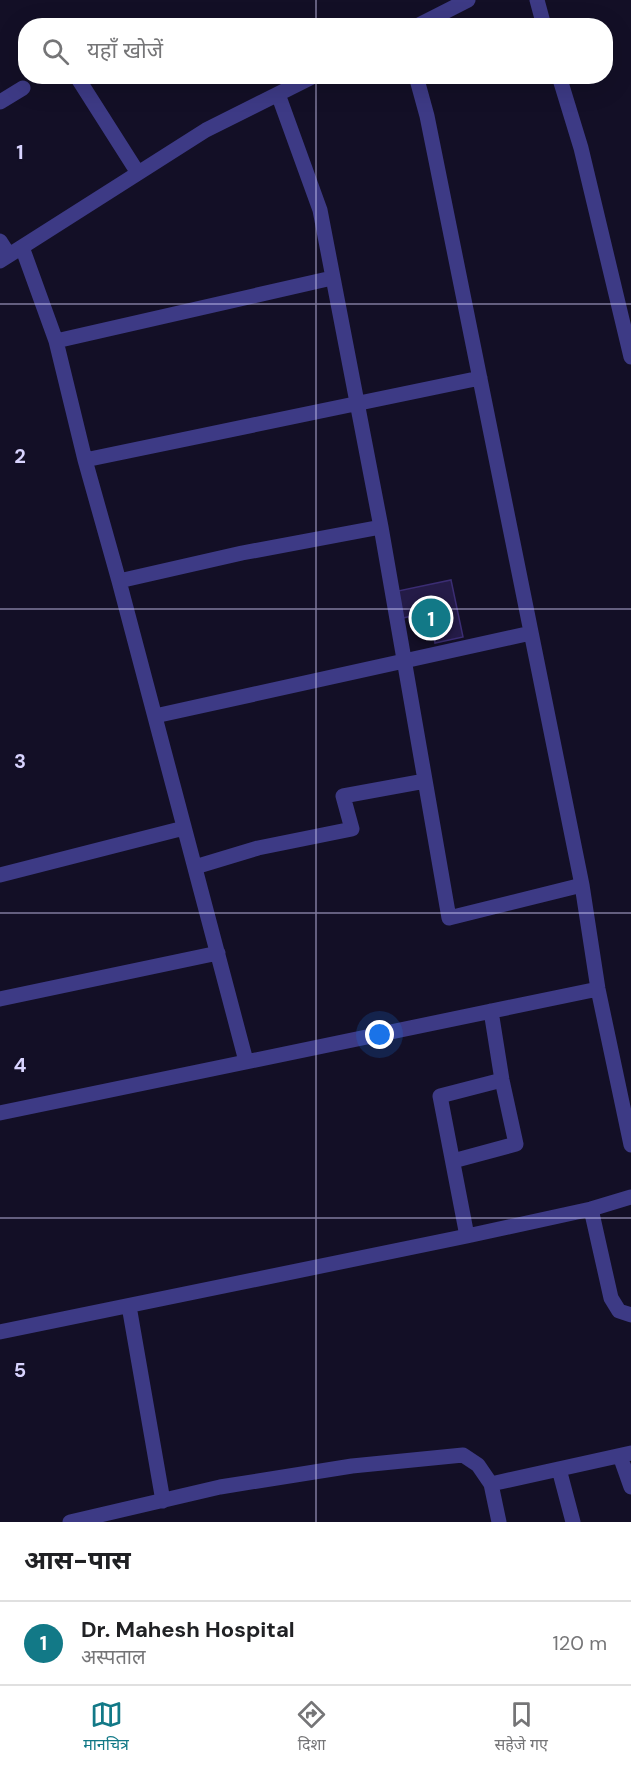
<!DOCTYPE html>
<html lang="hi">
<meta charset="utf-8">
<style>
:root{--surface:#fff;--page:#f2f2f2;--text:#202124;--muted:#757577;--line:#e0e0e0;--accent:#127987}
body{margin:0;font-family:"DM Sans","Noto Sans Devanagari",sans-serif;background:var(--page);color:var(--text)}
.you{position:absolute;left:380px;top:1035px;width:21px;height:21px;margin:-15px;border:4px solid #fff;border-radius:50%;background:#1a73e8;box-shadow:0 0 0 9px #1a73e833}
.badge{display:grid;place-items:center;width:39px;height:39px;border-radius:50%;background:var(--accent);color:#fff;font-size:20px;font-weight:700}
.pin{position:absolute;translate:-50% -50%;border:3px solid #fff;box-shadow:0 2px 6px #0006}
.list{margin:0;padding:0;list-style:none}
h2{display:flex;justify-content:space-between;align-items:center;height:78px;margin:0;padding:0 24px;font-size:26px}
h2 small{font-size:20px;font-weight:400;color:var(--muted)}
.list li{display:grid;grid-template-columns:39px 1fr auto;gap:18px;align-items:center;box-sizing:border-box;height:84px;padding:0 24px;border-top:2px solid var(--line)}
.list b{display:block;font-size:22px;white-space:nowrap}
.list p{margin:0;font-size:20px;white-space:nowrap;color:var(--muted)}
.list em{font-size:20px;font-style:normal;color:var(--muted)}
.icon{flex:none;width:33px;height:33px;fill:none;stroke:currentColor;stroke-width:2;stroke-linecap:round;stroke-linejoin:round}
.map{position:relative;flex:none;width:631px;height:1522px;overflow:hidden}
.search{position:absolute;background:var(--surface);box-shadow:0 6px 24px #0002;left:18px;right:18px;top:18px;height:66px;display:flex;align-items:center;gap:15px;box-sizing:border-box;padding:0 21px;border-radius:24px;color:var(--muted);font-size:22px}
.sheet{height:162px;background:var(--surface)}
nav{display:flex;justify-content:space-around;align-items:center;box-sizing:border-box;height:84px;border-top:2px solid var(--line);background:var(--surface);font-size:16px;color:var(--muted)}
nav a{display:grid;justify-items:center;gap:3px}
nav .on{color:var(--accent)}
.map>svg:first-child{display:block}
</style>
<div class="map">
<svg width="631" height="1522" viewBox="0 0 631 1522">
<rect width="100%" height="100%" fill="#130f26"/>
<path fill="#241b47" stroke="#3b2d73" stroke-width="1.5" d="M 451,580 L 463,637 L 435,643 L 429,612 L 403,618 L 398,591 Z"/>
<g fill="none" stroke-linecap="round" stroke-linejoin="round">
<path stroke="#3d3a85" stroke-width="15" d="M 537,0 L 544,26
M 417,26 L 468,0
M 416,76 L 427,116 L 582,885 L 598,989 L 631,1145
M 559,76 L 581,148 L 631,357
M 77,77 L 138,173
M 278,94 L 320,210 L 381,527 L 449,918 L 582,885
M 0,102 L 23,88
M 0,241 L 9,255
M 22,247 L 56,341 L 85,460 L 119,581 L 246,1061
M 0,261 L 206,130 L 314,76
M 56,341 L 332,278
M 85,460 L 480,378
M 119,581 L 242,553 L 381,527
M 155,716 L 531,633
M 195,867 L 258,848 L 352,829 L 343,796 L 425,781
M 0,875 L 184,828
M 0,999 L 218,953
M 0,1113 L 598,989
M 453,1161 L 516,1144 L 502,1080 L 491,1011
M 591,1209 L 611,1298 L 619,1311 L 631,1315
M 467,1236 L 440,1096 L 502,1080
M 129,1306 L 163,1501
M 0,1332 L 467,1236 L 591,1209 L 631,1197
M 620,1456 L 631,1487
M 559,1469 L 573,1522
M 491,1484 L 499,1522
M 70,1522 L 220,1487 L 352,1466 L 463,1455 L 478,1465 L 491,1484 L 631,1453"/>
</g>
<path fill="none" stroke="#d9d4ff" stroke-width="1.5" stroke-opacity="0.55" d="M 316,0 L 316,26M 316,76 L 316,1522M 0,304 L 631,304M 0,609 L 631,609M 0,913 L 631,913M 0,1218 L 631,1218"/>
<g font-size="20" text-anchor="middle" font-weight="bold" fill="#d9d4ff" stroke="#130f26" stroke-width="4.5" stroke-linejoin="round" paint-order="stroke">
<text x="20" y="159">1</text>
<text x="20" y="463">2</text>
<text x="20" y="768">3</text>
<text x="20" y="1072">4</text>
<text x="20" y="1377">5</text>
</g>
</svg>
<div class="you"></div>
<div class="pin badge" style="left:431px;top:618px">1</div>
<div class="search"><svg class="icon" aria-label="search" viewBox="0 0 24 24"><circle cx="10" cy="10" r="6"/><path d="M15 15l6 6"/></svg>यहाँ खोजें</div>
</div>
<section class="sheet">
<h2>आस-पास<small></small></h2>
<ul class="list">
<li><span class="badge">1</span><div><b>Dr. Mahesh Hospital</b><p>अस्पताल</p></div><em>120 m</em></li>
</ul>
</section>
<nav>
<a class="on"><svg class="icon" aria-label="map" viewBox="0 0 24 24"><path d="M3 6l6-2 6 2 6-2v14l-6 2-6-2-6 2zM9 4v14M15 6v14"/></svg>मानचित्र</a>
<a><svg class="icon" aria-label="directions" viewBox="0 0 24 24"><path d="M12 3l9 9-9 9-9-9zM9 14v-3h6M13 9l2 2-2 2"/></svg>दिशा</a>
<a><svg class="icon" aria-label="saved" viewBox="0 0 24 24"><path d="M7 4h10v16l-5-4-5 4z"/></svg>सहेजे गए</a>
</nav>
